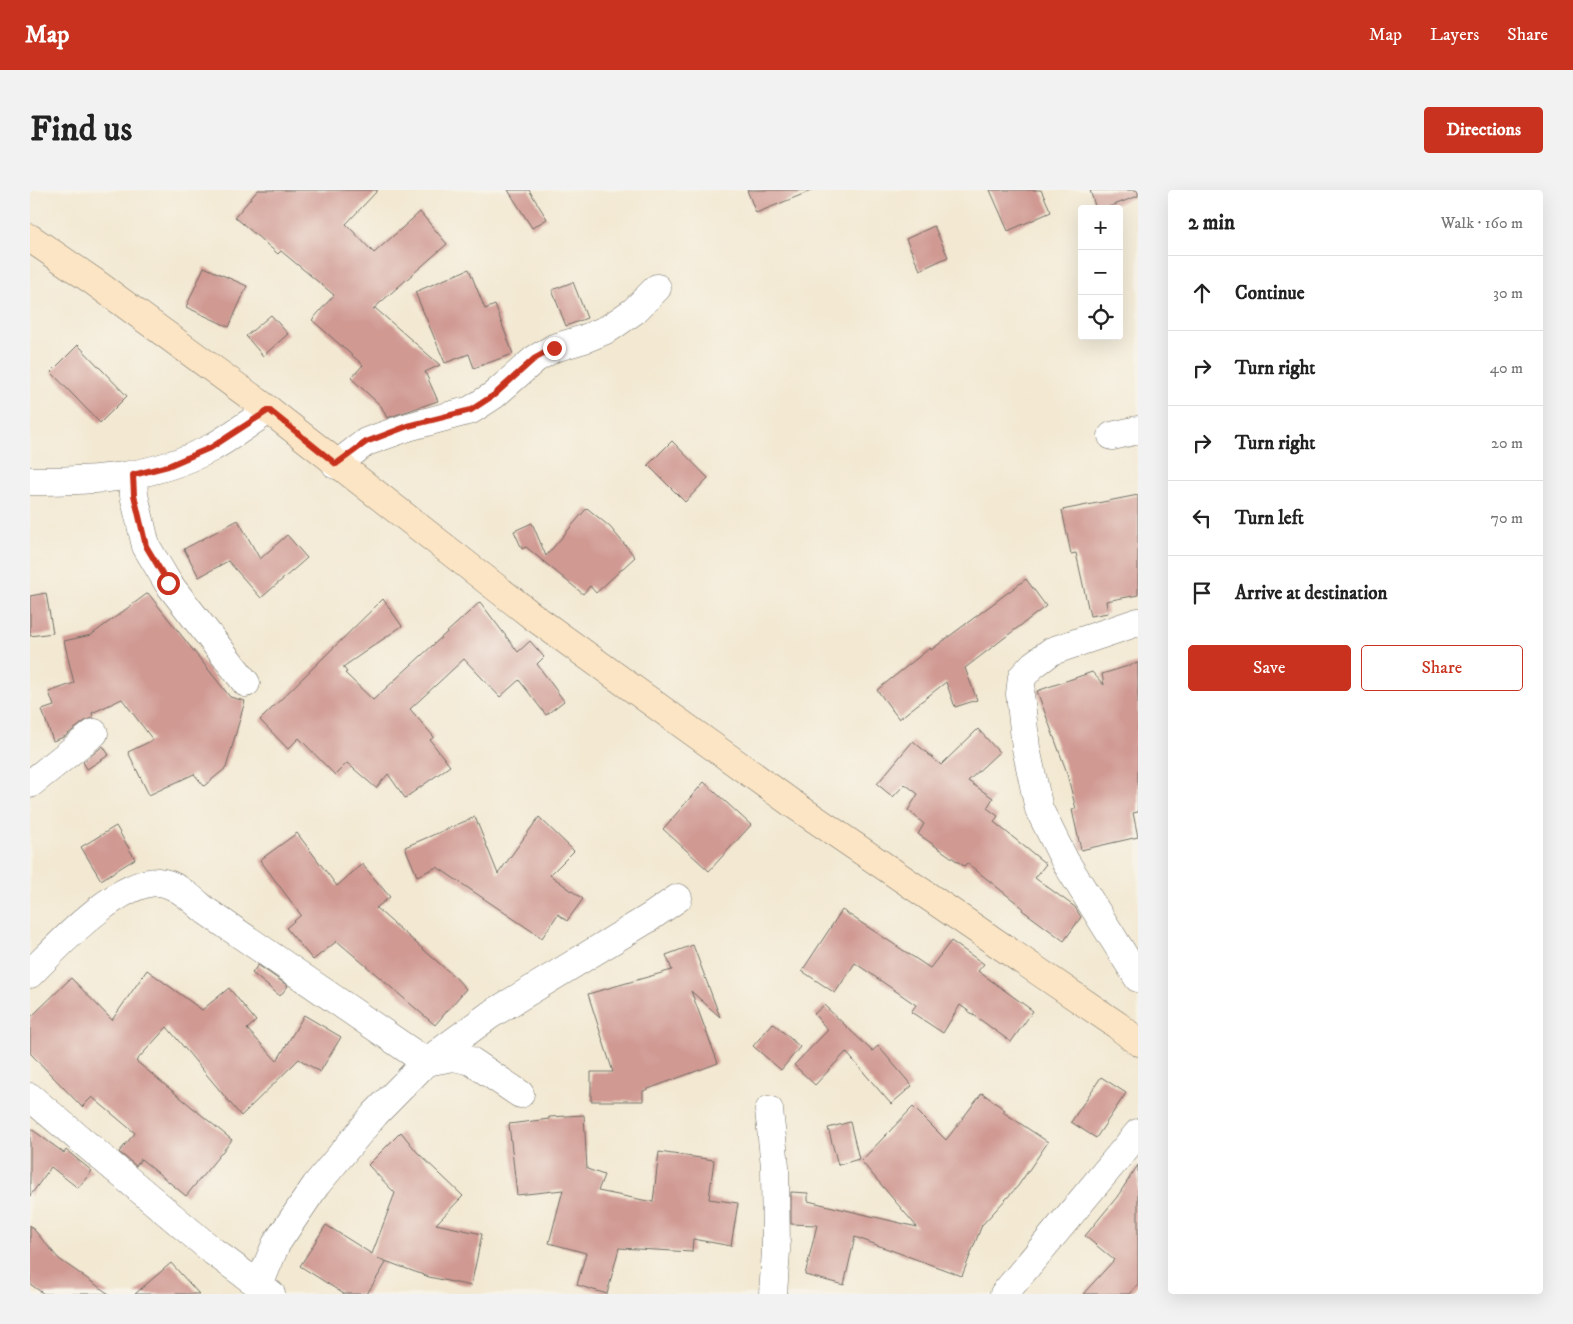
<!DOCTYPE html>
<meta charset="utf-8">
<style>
:root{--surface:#fff;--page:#f2f2f2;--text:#222;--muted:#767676;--line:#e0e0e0;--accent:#c8321e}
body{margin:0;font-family:"IM FELL DW Pica",serif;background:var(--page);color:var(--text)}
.controls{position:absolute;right:15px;top:15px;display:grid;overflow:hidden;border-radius:5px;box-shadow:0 5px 20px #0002}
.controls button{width:45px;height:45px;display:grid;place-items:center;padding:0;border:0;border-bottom:1px solid var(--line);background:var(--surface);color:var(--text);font:25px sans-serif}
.stop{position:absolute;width:15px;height:15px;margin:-11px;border:4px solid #c8321e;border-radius:50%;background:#fff}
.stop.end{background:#c8321e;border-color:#fff;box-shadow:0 1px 5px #0008}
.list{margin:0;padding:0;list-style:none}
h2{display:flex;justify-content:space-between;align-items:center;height:65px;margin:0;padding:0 20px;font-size:21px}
h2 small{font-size:16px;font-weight:400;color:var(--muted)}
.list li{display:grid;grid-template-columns:32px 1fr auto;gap:15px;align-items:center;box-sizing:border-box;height:75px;padding:0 20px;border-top:1px solid var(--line)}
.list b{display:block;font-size:19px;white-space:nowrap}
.list em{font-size:16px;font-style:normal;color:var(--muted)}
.actions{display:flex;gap:10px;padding:15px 20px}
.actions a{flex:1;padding:11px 0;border:1px solid var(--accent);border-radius:5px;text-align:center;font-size:18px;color:var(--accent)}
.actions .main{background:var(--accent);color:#fff}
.icon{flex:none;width:28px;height:28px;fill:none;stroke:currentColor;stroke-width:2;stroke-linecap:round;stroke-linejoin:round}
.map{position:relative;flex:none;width:1108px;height:1104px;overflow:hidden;border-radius:5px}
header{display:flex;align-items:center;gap:30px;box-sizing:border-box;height:70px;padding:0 25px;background:var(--accent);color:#fff}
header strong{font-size:24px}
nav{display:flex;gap:28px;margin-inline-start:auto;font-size:18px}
.intro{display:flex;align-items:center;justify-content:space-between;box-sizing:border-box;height:120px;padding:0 30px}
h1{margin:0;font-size:35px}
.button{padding:12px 22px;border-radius:5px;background:var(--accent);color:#fff;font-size:18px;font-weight:700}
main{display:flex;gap:30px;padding:0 30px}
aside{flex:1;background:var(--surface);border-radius:5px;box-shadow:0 5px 20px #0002}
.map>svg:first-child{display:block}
</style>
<header>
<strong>Map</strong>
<nav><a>Map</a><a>Layers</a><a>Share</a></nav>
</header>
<div class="intro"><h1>Find us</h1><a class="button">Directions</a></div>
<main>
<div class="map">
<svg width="1108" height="1104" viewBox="0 0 1108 1104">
<rect width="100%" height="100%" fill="#f7f3e8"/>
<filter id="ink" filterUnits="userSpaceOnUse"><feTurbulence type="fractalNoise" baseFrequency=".02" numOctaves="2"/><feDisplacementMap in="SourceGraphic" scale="10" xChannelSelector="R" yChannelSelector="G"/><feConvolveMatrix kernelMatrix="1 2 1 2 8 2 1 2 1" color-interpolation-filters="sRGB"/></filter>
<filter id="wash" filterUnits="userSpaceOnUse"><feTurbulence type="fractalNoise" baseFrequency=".0096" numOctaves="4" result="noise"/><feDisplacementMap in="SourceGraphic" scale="20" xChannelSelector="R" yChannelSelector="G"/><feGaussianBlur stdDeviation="1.12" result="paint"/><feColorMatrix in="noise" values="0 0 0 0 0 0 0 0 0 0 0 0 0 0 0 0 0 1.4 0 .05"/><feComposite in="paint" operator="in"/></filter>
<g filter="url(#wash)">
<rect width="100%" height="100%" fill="#f3e9d3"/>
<g id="blocks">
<path fill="#d09a93" d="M 228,0 L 348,0 L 316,34 L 344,63 L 390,22 L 417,54 L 343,119 L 345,118 L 410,175 L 395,182 L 408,211 L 357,228 L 351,216 L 321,188 L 333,175 L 282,130 L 304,105 L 251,61 L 248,64 L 205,27 Z
M 478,0 L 499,0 L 517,29 L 502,38 Z
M 717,0 L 781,0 L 781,1 L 726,23 Z
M 960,0 L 1011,0 L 1021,22 L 978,41 Z
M 1060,0 L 1108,0 L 1108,6 L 1073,19 L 1066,19 Z
M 904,36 L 918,67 L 890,80 L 876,49 Z
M 174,77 L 217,96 L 199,137 L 156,117 Z
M 439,79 L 455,119 L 465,115 L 483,164 L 444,178 L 439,164 L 415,173 L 385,102 Z
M 543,92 L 557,128 L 536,136 L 522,100 Z
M 241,125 L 258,144 L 233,166 L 216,146 Z
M 48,155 L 97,206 L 70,233 L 21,182 Z
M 642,251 L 678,288 L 655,312 L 618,275 Z
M 1108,305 L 1108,405 L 1076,411 L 1078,423 L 1060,426 L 1046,363 L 1041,364 L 1032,320 Z
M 557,318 L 580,337 L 605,367 L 566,403 L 560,396 L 553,404 L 496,357 L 492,359 L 484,341 L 502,333 L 516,366 Z
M 208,330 L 230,369 L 257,345 L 277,368 L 231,408 L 198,371 L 169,387 L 154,359 Z
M 996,389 L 1016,416 L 935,478 L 947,510 L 925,517 L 916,492 L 869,529 L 847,500 L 900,458 L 901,460 Z
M 16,403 L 23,443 L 0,446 L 0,406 Z
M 118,403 L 200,507 L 215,511 L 196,578 L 174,596 L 164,584 L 119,605 L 98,562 L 123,550 L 92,509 L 62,523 L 63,528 L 55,531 L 34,547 L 23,551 L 12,520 L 24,516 L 19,502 L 44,493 L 34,451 L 61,445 Z
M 353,409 L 372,436 L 313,477 L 317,482 L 315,483 L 343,510 L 450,412 L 488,462 L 500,451 L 514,467 L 507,474 L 534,511 L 516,525 L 489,490 L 470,507 L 434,469 L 380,519 L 404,547 L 400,550 L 420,576 L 375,608 L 358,584 L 346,598 L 317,573 L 305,585 L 269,548 L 258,559 L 230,530 Z
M 1108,473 L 1108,622 L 1103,623 L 1108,647 L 1051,660 L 1042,620 L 1046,619 L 1036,580 L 1007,501 L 1062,482 L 1074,495 L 1072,484 Z
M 948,539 L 969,562 L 938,591 L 963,608 L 957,618 L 968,626 L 964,632 L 1016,674 L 1005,688 L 1045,717 L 1051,727 L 1034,751 L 992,720 L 993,718 L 937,673 L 934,676 L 888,644 L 894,634 L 878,620 L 888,604 L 875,594 L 863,607 L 847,594 L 883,551 L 911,575 Z
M 73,556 L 79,565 L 57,579 L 53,572 Z
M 674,592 L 721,635 L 679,681 L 633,639 Z
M 445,627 L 468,684 L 509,627 L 544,661 L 520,685 L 553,709 L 537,731 L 528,724 L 512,748 L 407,677 L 387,686 L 375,657 Z
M 86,636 L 105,669 L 71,690 L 51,657 Z
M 267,643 L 307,696 L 332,674 L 360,707 L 346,718 L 426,788 L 436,799 L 405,835 L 307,751 L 283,770 L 256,738 L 271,725 L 230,670 Z
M 812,720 L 900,778 L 921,751 L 954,774 L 948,781 L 1003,821 L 981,852 L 930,815 L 913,843 L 881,822 L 886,815 L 825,773 L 805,803 L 772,781 Z
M 663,755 L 690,827 L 661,801 L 688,873 L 613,901 L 613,911 L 561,911 L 561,882 L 583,882 L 558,804 L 642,780 L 636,765 Z
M 228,775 L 258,796 L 250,806 L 222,783 Z
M 117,780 L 172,820 L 199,798 L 226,831 L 217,839 L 247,871 L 274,825 L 311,847 L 290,882 L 269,869 L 211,926 L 137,837 L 106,871 L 202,950 L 156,1006 L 111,969 L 106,976 L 89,962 L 105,943 L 62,907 L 52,917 L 0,863 L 0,828 L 41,788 L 82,830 Z
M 794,815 L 842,861 L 848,856 L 882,896 L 861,914 L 816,862 L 785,895 L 764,875 L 798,840 L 784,824 Z
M 743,833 L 770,857 L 751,880 L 723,856 Z
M 1071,887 L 1096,903 L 1066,948 L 1041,932 Z
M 952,903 L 975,920 L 973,922 L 1018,952 L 988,996 L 952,1035 L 932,1086 L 825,1047 L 814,1095 L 775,1085 L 787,1035 L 761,1034 L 761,1002 L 778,1003 L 778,1011 L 887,1037 L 831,971 L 883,917 L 916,950 Z
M 554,925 L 557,979 L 574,985 L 568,1001 L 623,1012 L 629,962 L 684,970 L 679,1009 L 708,1013 L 701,1056 L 663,1049 L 662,1062 L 589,1058 L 577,1104 L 547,1095 L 556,1063 L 519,1053 L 533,1000 L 487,1005 L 479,934 L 519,929 L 519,927 Z
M 820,932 L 829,969 L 808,975 L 798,938 Z
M 0,938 L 34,963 L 36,960 L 62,981 L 48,998 L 21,977 L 0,1006 Z
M 371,942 L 387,962 L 433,1006 L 406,1034 L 452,1044 L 441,1096 L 399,1087 L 347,1068 L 356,1073 L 337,1104 L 314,1104 L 270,1076 L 296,1035 L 342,1064 L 365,1003 L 338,975 Z
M 1108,975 L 1108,1094 L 1099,1104 L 1053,1104 L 1084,1070 L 1055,1046 L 1087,1007 Z
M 0,1035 L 29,1069 L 79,1104 L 14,1104 L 0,1094 Z
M 141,1073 L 169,1104 L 105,1104 Z"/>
</g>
</g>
<g filter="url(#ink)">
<use href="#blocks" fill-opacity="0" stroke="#716e66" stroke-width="1"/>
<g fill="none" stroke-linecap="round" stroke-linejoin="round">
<g stroke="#716e66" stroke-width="29">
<path id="street" d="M 1082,246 L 1108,240
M 306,275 L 336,252 L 378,237 L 441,220 L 464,205 L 505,169 L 524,158 L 554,149 L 578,139 L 604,121 L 627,98
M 103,285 L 104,305 L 116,356 L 138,393 L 216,493
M 0,291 C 65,291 122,289 181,258 C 201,247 220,232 239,220
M 1108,432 L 1022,461 L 1003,475 L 992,487 L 990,504 L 996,558 L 1009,619 L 1035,671 L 1108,788
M 0,594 L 64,543
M 0,784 C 28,756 86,692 128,692 C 146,693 163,710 176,721 L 396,872 L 424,867 L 441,871 L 490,904
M 0,907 L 184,1062 L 241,1104
M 739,920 L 745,976 L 746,1061 L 743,1104
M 229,1095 L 246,1054 L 286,995 L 345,924 L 396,872 L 460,825 L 619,728 L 648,708
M 974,1104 L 1108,943"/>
</g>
<g stroke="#716e66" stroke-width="29">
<path id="secondary" d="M 0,48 L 63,91 L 239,220 L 505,428 L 760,612 L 1087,835 L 1108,852"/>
</g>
<use href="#street" stroke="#fff" stroke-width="28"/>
<use href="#secondary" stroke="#fce5c4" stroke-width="28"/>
</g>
</g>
<g fill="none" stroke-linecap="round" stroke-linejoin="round" filter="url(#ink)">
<path stroke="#c8321e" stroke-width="6" d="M 138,393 L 116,356 L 104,305 L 103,285 L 138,276 L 182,257 L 239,220 L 306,274 L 336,252 L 378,236 L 441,220 L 464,205 L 504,169 L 524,158"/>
</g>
</svg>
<div class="controls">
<button>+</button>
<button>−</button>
<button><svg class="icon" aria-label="locate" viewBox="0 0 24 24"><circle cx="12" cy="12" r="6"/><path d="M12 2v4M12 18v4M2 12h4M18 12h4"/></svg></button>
</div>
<div class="stop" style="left:138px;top:393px"></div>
<div class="stop end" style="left:524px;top:158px"></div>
</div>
<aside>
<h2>2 min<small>Walk · 160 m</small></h2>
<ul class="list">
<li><svg class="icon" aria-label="ahead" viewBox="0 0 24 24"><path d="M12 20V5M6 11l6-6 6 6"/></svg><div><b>Continue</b></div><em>30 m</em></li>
<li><svg class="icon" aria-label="right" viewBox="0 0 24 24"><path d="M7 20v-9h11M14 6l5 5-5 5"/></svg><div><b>Turn right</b></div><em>40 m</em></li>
<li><svg class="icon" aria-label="right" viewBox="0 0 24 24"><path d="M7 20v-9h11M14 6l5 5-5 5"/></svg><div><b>Turn right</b></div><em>20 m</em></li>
<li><svg class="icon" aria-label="left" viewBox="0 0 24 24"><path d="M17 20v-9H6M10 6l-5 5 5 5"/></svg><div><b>Turn left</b></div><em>70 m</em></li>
<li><svg class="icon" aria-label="arrive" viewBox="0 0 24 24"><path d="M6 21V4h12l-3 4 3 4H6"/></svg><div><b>Arrive at destination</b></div></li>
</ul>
<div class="actions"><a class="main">Save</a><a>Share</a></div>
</aside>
</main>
